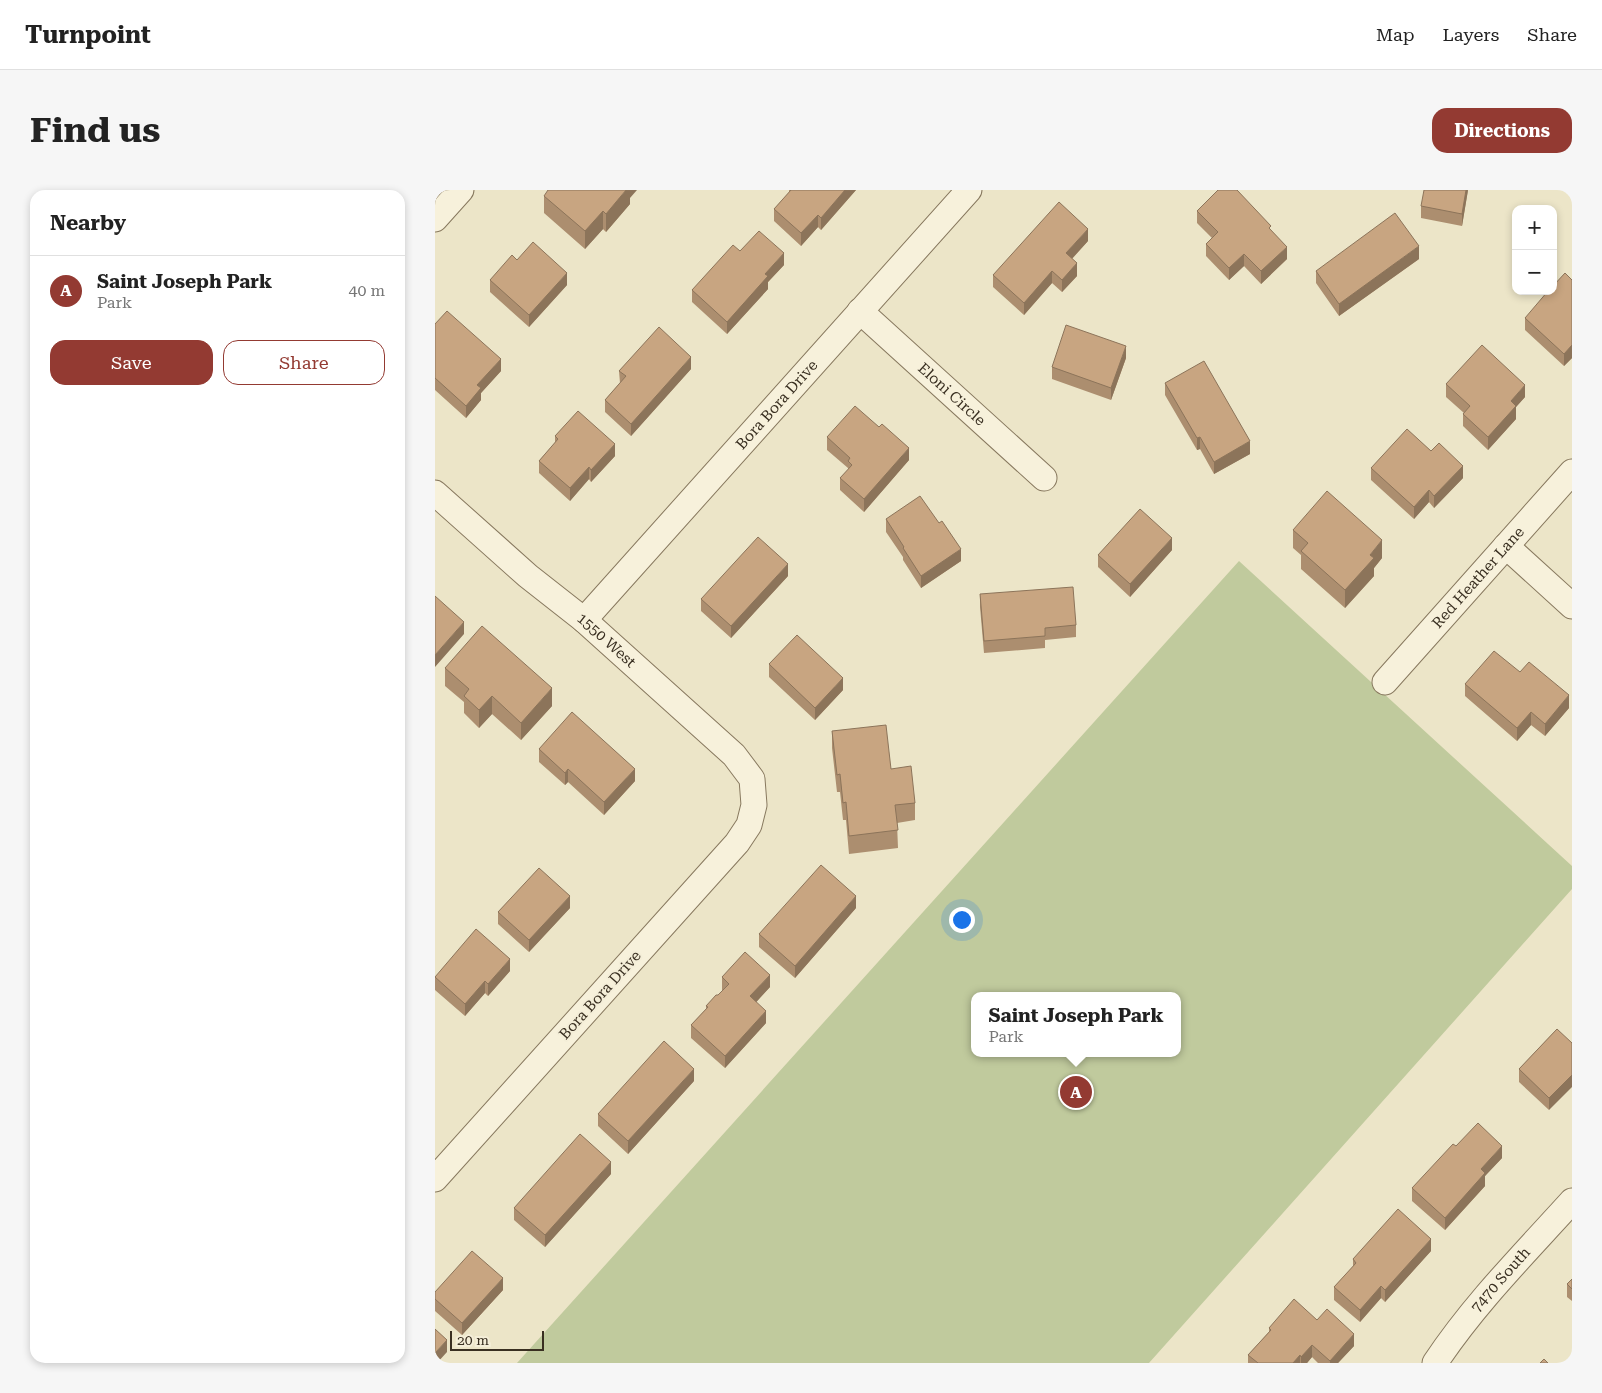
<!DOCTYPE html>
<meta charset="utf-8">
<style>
:root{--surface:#fff;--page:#f6f6f6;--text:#222;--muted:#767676;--line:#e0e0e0;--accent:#933a32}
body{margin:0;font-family:"Roboto Serif",serif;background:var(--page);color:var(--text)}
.controls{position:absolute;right:15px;top:15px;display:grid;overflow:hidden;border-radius:10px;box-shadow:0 2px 8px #0003}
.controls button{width:45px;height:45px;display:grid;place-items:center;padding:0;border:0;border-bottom:1px solid var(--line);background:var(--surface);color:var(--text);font:25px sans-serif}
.scale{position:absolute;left:15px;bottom:12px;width:94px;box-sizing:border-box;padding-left:5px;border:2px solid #392f21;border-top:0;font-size:14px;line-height:18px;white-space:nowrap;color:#392f21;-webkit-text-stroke:4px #f4eed8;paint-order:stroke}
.you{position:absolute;left:526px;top:729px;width:18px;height:18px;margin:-12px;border:4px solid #fff;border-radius:50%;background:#1a73e8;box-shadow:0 0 0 8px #1a73e833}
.badge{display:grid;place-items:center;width:32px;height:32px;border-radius:50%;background:var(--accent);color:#fff;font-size:16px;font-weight:700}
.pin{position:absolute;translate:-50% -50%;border:2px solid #fff;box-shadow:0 1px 5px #0006}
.popup{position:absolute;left:536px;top:802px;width:210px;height:65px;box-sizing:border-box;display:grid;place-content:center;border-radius:10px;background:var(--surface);filter:drop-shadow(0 1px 4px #0005);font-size:16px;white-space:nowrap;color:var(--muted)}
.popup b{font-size:19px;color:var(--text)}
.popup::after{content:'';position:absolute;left:50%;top:100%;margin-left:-10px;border:10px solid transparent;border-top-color:var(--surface)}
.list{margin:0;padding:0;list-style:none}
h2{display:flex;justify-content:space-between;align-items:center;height:65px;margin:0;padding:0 20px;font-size:21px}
h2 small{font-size:16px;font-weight:400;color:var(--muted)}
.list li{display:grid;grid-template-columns:32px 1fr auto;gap:15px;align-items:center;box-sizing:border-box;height:70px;padding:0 20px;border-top:1px solid var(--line)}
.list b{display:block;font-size:19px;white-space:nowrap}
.list p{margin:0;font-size:16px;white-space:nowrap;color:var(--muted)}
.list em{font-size:16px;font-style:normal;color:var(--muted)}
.actions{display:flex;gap:10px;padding:15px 20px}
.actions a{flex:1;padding:11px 0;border:1px solid var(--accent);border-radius:15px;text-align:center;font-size:18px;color:var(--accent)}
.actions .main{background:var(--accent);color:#fff}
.map{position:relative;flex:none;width:1137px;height:1173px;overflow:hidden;border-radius:15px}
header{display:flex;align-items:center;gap:30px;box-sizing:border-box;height:70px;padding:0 25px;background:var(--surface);border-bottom:1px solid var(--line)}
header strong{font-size:24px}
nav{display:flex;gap:28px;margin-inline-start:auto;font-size:18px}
.intro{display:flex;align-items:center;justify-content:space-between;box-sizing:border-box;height:120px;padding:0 30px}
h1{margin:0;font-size:35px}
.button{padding:12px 22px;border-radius:15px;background:var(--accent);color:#fff;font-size:18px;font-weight:700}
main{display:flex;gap:30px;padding:0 30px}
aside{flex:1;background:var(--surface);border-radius:15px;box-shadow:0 2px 8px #0003}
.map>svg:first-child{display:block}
</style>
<header>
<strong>Turnpoint</strong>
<nav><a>Map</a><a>Layers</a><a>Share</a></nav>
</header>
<div class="intro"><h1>Find us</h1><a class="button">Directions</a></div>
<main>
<aside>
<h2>Nearby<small></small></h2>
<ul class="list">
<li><span class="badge">A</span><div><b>Saint Joseph Park</b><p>Park</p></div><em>40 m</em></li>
</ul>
<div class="actions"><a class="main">Save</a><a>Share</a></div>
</aside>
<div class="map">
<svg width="1137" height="1173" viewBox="0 0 1137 1173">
<rect width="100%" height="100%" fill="#ece5c8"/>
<path fill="#c0ca9d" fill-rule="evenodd" d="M 804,371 L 1137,676 L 1137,699 L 714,1173 L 82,1173 ZM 540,806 L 742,806 L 742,863 L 540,863 Z"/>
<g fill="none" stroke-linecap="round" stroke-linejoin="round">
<g stroke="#87785e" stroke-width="27">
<g id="street">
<path d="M 0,29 L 26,0"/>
<path id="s1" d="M 425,121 L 609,288"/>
<path id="s2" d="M 0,303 L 93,386 L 149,430 L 299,565 L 317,589 L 319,615 L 314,635 L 302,653 L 0,989"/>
<path d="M 1071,356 L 1137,416"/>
<path id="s3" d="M 149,430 L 534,0"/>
<path id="s4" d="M 950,492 L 1137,282"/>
<path id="s5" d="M 1000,1173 C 1039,1114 1090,1063 1137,1011"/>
</g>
</g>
<use href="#street" stroke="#f7f1db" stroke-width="25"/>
</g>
<path fill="#ac8e6f" d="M 354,0 L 421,0 L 386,40 L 383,37 L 366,56 L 339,31 L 339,19 L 354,3 Z
M 1033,0 L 1027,36 L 986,28 L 986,16 Z
M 109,6 L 195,8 L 195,14 L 171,42 L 168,39 L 150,59 L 109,23 Z
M 762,21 L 836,41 L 852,69 L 826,94 L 809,76 L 794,90 L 771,66 L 771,54 L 777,48 L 762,33 Z
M 653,51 L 637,69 L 642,86 L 627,102 L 617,93 L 589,125 L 558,97 L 558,85 Z
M 305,61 L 349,75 L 333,92 L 333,99 L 292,144 L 257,112 L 257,100 Z
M 984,69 L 904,126 L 881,93 L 881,81 Z
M 82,70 L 132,95 L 94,137 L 55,102 L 55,90 Z
M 1137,90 L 1137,168 L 1129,176 L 1090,140 L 1090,128 Z
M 0,134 L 66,181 L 46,203 L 46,210 L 31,228 L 0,200 Z
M 691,168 L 676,210 L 617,189 L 617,177 Z
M 256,179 L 196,246 L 170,222 L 170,210 L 185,193 L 184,181 Z
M 730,193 L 815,264 L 779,284 L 765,259 L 762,260 L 730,205 Z
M 1011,194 L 1090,207 L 1081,217 L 1081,229 L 1053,260 L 1028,236 L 1028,224 L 1029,223 L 1011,207 Z
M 120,246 L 180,266 L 156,292 L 154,289 L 135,311 L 104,283 L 104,271 L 120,253 Z
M 392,247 L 474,270 L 429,322 L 405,300 L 405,288 L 413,280 L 413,278 L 392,260 Z
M 996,261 L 1028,288 L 999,318 L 994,312 L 979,329 L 936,290 L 936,278 Z
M 451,329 L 504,333 L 526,371 L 486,398 L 468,370 L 468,367 L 451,342 Z
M 858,340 L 947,368 L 939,378 L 939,386 L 910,418 L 866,379 L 866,365 L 858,358 Z
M 737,360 L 695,407 L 663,377 L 663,365 Z
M 353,386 L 296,448 L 266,421 L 266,409 Z
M 545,404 L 641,435 L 641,447 L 610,450 L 610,458 L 549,463 L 545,417 Z
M 334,474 L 408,500 L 380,530 L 334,487 Z
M 10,478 L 117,516 L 86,550 L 57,524 L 44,538 L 29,523 L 29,512 L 10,496 Z
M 1085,482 L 1134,518 L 1110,546 L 1096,535 L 1082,551 L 1030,506 L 1030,494 Z
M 397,541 L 456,579 L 480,613 L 480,630 L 462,633 L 463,658 L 414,664 L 411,630 L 408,630 L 405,602 L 402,602 L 397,558 Z
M 104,559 L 200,591 L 169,625 L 133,592 L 130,595 L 104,572 Z
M 135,718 L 94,762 L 63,734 L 63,722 Z
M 421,718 L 360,788 L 324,757 L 324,744 Z
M 75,781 L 53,806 L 50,803 L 30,826 L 0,800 L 0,787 Z
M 287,787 L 335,797 L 321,812 L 331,833 L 290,878 L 256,848 L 256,835 L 271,819 L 271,816 L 288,800 L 287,800 Z
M 1122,839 L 1114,920 L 1084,892 L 1084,879 Z
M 259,891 L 193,964 L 163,936 L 163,924 Z
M 1021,956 L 1067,968 L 1050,986 L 1050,996 L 1010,1040 L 977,1011 L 977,998 Z
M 176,984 L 110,1057 L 79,1030 L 79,1018 Z
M 996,1061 L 950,1112 L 946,1108 L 925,1132 L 899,1110 L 899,1097 L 918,1077 L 918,1069 Z
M 1137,1089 L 1137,1111 L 1132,1107 L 1132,1094 Z
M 68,1100 L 27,1145 L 0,1121 L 0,1102 Z
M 882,1130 L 919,1156 L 903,1173 L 883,1173 L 877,1167 L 872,1173 L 813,1173 L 813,1165 L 834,1142 L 834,1138 Z"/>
<path fill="#8c745a" d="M 191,0 L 202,0 L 195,8 L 195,14 L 171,42 L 171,24 Z
M 410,0 L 421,0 L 386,40 L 386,28 Z
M 1031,0 L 1033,0 L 1027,36 L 1027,24 Z
M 168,21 L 168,39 L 150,59 L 150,41 Z
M 383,25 L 383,37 L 366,56 L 366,43 Z
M 653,39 L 653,51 L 631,75 L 631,63 Z
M 984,56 L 984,69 L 904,126 L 904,114 Z
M 852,57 L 852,69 L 826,94 L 826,81 Z
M 349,63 L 349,75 L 333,92 L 333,99 L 292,144 L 292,132 L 330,84 Z
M 809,64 L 809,76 L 794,90 L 794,78 Z
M 642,73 L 642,86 L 627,102 L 627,90 Z
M 617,81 L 617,93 L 589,125 L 589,113 Z
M 132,83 L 132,95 L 94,137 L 94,125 Z
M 1137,155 L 1137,168 L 1129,176 L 1129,164 Z
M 691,156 L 691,168 L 676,210 L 676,198 Z
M 256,167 L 256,179 L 196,246 L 196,234 Z
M 66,169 L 66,181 L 46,203 L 46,210 L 31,228 L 31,216 L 42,195 Z
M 1090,195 L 1090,207 L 1081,217 L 1081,229 L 1053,260 L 1053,247 L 1076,211 Z
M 765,247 L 765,259 L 762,260 L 762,248 Z
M 815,251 L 815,264 L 779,284 L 779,272 Z
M 180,254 L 180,266 L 156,292 L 156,280 Z
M 474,258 L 474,270 L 429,322 L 429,309 Z
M 1028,276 L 1028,288 L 999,318 L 999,306 Z
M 154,277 L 154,289 L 135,311 L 135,298 Z
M 994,300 L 994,312 L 979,329 L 979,317 Z
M 737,348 L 737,360 L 695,407 L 695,394 Z
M 947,350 L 947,368 L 939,378 L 939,386 L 910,418 L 910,400 L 935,365 Z
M 526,359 L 526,371 L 486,398 L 486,386 Z
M 353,374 L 353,386 L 296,448 L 296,436 Z
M 29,432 L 29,444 L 0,477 L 0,465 Z
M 408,488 L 408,500 L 380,530 L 380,518 Z
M 117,498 L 117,516 L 86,550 L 86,533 Z
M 1134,505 L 1134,518 L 1110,546 L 1110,534 Z
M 57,506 L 57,524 L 44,538 L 44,520 Z
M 1096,522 L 1096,535 L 1082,551 L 1082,538 Z
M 133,579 L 133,592 L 130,595 L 130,583 Z
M 200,579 L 200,591 L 169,625 L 169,612 Z
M 135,706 L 135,718 L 94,762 L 94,750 Z
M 421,706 L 421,718 L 360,788 L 360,776 Z
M 75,769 L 75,781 L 53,806 L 53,794 Z
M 335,785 L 335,797 L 315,819 L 315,806 Z
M 50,791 L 50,803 L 30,826 L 30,814 Z
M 331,821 L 331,833 L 290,878 L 290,866 Z
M 259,879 L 259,891 L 193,964 L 193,951 Z
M 1137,885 L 1137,897 L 1114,920 L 1114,908 Z
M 1067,956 L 1067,968 L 1050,986 L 1050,996 L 1010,1040 L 1010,1028 L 1046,979 Z
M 176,972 L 176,984 L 110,1057 L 110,1045 Z
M 996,1049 L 996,1061 L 950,1112 L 950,1100 Z
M 68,1088 L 68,1100 L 27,1145 L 27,1133 Z
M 946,1096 L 946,1108 L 925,1132 L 925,1120 Z
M 919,1144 L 919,1156 L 903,1173 L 895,1173 L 895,1171 Z
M 12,1150 L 12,1162 L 2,1173 L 0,1173 L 0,1163 Z
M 877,1155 L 877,1167 L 872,1173 L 866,1173 L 866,1167 Z
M 865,1165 L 865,1173 L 858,1173 Z"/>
<path fill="#c8a581" stroke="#8c745a" d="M 113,0 L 191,0 L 171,24 L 168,21 L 150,41 L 109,6 Z
M 356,0 L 410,0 L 386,28 L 383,25 L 366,43 L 339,19 Z
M 783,0 L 802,0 L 836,36 L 834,38 L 852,57 L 826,81 L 809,64 L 794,78 L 771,54 L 783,42 L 762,21 Z
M 989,0 L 1031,0 L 1027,24 L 986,16 Z
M 624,12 L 653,39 L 631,63 L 642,73 L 627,90 L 617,81 L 589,113 L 558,85 Z
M 960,23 L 984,56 L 904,114 L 881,81 Z
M 324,41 L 349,63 L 330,84 L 333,86 L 292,132 L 257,100 L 298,55 L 305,61 Z
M 98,52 L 132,83 L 94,125 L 55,90 L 77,65 L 82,70 Z
M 1130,83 L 1137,90 L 1137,155 L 1129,164 L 1090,128 L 1113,101 L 1118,101 L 1118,96 Z
M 12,121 L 66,169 L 42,195 L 46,198 L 31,216 L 0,188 L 0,134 Z
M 631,135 L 691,156 L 676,198 L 617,177 Z
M 224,137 L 256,167 L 196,234 L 170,210 L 191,186 L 184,181 Z
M 1047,155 L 1090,195 L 1076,211 L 1081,216 L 1053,247 L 1028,224 L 1035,216 L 1011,194 Z
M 769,171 L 815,251 L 779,272 L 765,247 L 762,248 L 730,193 Z
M 420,216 L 444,237 L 447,234 L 474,258 L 429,309 L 405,288 L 417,275 L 413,271 L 415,268 L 392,247 Z
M 143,221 L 180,254 L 156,280 L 154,277 L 135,298 L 104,271 L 123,249 L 120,246 Z
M 972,239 L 996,261 L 1004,253 L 1028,276 L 999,306 L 994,300 L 979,317 L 936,278 Z
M 892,301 L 947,350 L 935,365 L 939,368 L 910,400 L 866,361 L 873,353 L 858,340 Z
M 485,306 L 504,333 L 507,331 L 526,359 L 486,386 L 468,358 L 469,357 L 451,329 Z
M 705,319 L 737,348 L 695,394 L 663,365 Z
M 323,347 L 353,374 L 296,436 L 266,409 Z
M 638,397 L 641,435 L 610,438 L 610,446 L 549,451 L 545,404 Z
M 0,406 L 29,432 L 0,465 Z
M 47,436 L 117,498 L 86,533 L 57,506 L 44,520 L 29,506 L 34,499 L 10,478 Z
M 362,445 L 408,488 L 380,518 L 334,474 Z
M 1059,461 L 1085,482 L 1094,472 L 1134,505 L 1110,534 L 1096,522 L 1082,538 L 1030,494 Z
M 137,522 L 200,579 L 169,612 L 133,579 L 130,583 L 104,559 Z
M 451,535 L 456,579 L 476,576 L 480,613 L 460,615 L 463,640 L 414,646 L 411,612 L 408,613 L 405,584 L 402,585 L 397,541 Z
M 386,675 L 421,706 L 360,776 L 324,744 Z
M 104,678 L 135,706 L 94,750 L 63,722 Z
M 41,739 L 75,769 L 53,794 L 50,791 L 30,814 L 0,787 Z
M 310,762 L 335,785 L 315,806 L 331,821 L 290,866 L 256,835 L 273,817 L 271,816 L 281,805 L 283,805 L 294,794 L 287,787 Z
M 1122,839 L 1137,853 L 1137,885 L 1114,908 L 1084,879 Z
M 229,851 L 259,879 L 193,951 L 163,924 Z
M 1043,933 L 1067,956 L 1046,979 L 1050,983 L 1010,1028 L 977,998 L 1018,954 L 1021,956 Z
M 145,944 L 176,972 L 110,1045 L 79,1018 Z
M 963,1019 L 996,1049 L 950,1100 L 946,1096 L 925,1120 L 899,1097 L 921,1073 L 918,1069 Z
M 37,1061 L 68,1088 L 27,1133 L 0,1109 L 0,1102 Z
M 1137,1089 L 1137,1099 L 1132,1094 Z
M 859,1109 L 882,1130 L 892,1119 L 919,1144 L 895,1171 L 877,1155 L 866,1167 L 865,1165 L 858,1173 L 823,1173 L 813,1165 L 836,1140 L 834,1138 Z
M 0,1139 L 12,1150 L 0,1163 Z
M 1109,1169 L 1113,1173 L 1105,1173 Z"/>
<g text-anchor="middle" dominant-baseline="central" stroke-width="4" stroke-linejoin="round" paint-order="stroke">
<g font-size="15" fill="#392f21" stroke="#f4eed8">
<text stroke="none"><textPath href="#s1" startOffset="124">Eloni Circle</textPath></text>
<text stroke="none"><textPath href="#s3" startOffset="289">Bora Bora Drive</textPath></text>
<text stroke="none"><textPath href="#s4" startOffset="140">Red Heather Lane</textPath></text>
<text stroke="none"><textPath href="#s2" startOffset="226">1550 West</textPath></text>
<text transform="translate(165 805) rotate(-48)">Bora Bora Drive</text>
<text stroke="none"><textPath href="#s5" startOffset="106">7470 South</textPath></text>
</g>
</g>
</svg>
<div class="controls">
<button>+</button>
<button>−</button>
</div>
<div class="scale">20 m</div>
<div class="you"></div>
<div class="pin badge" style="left:641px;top:902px">A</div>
<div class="popup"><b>Saint Joseph Park</b>Park</div>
</div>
</main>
